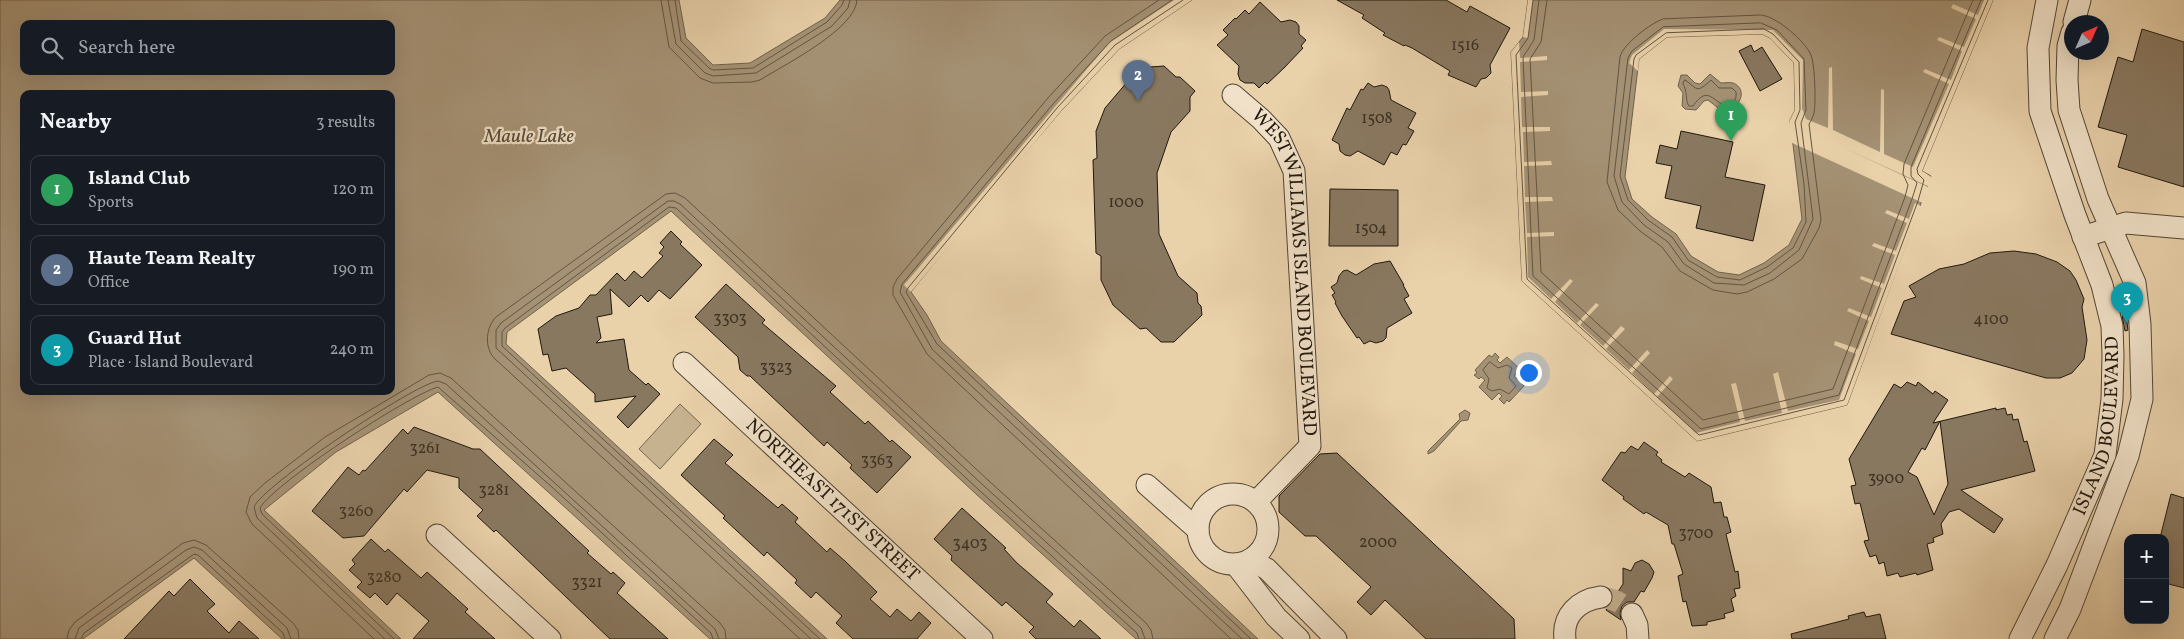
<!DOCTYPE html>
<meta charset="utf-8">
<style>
:root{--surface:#171b24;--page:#242831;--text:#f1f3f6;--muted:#9ea1a6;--line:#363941;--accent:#c59692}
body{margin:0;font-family:Vollkorn,serif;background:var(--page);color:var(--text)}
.controls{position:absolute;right:15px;bottom:15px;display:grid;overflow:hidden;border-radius:10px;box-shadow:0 5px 20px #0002}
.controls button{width:45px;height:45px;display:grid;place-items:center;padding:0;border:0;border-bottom:1px solid var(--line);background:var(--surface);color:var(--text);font:25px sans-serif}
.compass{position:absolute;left:2064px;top:15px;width:45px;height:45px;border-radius:50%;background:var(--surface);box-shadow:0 5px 20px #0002;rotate:45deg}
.you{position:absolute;left:1528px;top:372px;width:18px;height:18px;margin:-12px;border:4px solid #fff;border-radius:50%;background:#1a73e8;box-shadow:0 0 0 8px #1a73e833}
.badge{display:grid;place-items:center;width:32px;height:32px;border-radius:50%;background:var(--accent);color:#fff;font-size:16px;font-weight:700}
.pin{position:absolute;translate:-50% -41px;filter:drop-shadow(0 1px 2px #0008)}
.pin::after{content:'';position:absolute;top:26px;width:18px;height:15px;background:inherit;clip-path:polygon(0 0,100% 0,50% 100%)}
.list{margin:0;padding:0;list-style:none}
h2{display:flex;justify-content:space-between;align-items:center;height:65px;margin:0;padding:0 20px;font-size:21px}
h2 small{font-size:16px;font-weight:400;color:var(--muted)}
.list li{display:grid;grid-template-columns:32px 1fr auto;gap:15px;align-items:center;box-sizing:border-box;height:70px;margin:0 10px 10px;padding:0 10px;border:1px solid var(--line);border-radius:10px}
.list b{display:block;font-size:19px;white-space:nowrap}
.list p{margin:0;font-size:16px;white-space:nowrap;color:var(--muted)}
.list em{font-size:16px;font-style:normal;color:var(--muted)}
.icon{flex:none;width:28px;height:28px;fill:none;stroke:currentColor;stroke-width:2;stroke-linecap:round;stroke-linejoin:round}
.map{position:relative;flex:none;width:2184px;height:639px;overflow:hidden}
.search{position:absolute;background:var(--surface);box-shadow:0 5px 20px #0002;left:20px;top:20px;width:375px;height:55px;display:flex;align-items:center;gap:12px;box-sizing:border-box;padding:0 18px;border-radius:10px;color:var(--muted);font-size:19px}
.panel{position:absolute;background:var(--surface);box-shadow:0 5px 20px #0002;left:20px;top:90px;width:375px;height:305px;border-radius:10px}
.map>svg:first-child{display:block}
</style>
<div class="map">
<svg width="2184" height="639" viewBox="0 0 2184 639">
<rect width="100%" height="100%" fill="#e9d1aa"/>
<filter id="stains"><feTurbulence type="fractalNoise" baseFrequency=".004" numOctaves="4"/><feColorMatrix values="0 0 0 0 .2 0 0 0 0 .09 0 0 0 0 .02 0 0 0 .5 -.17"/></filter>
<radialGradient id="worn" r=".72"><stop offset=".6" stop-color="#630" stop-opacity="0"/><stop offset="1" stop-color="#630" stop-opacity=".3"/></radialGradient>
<path fill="#c7b290" stroke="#746550" d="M 680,404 L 701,424 L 660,469 L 639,449 Z"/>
<path fill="#a59275" stroke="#70614c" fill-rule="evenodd" d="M 0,0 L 679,0 L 686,38 L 713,65 L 750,63 L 825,18 L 840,0 L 1192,0 L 1119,49 L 1061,111 L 987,198 L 911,292 L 927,315 L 941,341 L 1258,639 L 1136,639 L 976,494 L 671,211 L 507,332 L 506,344 L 827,639 L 710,639 L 438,392 L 336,452 L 264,510 L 401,639 L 282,639 L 194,558 L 83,639 L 0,639 ZM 24,24 L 391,24 L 391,71 L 24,71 ZM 24,94 L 391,94 L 391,391 L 24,391 Z
M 1528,0 L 1993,0 L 1922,171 L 1931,176 L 1847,405 L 1697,441 L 1522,281 L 1511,52 L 1523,37 ZM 1762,34 L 1770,38 L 1794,63 L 1795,110 L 1790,120 L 1802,219 L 1789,245 L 1764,263 L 1739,275 L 1718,272 L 1691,256 L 1676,234 L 1652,217 L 1632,199 L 1625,177 L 1639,59 L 1667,37 Z
M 1710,74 L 1721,83 C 1725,83 1729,82 1733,83 C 1748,89 1740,106 1729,111 L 1722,111 L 1708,100 L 1704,101 L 1696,110 L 1685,109 L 1682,106 L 1683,93 L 1678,86 L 1681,75 L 1687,75 L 1695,83 L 1700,84 Z
M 1495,353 L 1499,357 L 1497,360 L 1500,363 L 1507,357 L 1520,369 L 1514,376 L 1517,379 L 1520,376 L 1524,381 L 1522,384 L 1524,386 L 1509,402 L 1507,400 L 1504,404 L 1499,399 L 1502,396 L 1499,393 L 1492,400 L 1479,387 L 1485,380 L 1481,377 L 1479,379 L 1474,375 L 1477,373 L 1475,370 L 1489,355 L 1492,357 Z
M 1465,410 L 1470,413 L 1468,420 L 1461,421 L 1434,451 L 1428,454 L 1428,451 L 1460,419 L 1459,414 Z"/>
<path fill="#e9d1aa" d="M 1174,0 L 1192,0 L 1119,49 L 1061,111 L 911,292 L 904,285 L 1109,43 Z
M 1528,0 L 1533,0 L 1528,38 L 1523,37 Z
M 1984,0 L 1993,0 L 1922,171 L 1933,178 L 1930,187 L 1844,148 L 1930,188 L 1925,204 L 1790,142 L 1788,123 L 1790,124 L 1790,120 L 1795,110 L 1794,63 L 1770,38 L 1762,34 L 1667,37 L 1639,59 L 1638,71 L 1629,63 L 1632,55 L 1664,29 L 1773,30 L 1803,60 L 1802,108 L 1806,119 L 1828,128 L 1829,68 L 1832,67 L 1833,130 L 1880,152 L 1881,89 L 1884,90 L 1884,154 L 1913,167 L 1949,84 L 1923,72 L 1925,69 L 1951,80 L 1962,51 L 1937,40 L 1939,37 L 1964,47 L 1976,19 L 1951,8 L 1953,4 L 1978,15 Z
M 1519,42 L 1520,58 L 1547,56 L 1547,60 L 1520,62 L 1521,92 L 1548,91 L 1548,95 L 1521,97 L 1522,127 L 1550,127 L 1550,131 L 1523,132 L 1524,162 L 1551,161 L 1552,165 L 1524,166 L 1525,197 L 1552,197 L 1553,201 L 1525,202 L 1527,233 L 1554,232 L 1554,236 L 1527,237 L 1528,277 L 1551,299 L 1570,279 L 1573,281 L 1555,302 L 1577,323 L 1596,303 L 1599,305 L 1580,325 L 1603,346 L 1621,326 L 1625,329 L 1606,349 L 1629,370 L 1647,350 L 1650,353 L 1632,373 L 1654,394 L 1670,376 L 1673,379 L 1657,397 L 1696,433 L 1740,422 L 1731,384 L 1736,383 L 1745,421 L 1782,413 L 1773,374 L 1778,372 L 1788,411 L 1839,400 L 1856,354 L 1834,345 L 1835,341 L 1858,349 L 1869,321 L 1847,311 L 1849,308 L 1871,317 L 1882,288 L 1860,279 L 1861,276 L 1884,284 L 1895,255 L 1872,246 L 1874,243 L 1896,251 L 1907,223 L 1885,213 L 1887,210 L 1909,219 L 1915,203 L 1921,206 L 1847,405 L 1697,441 L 1522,281 L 1511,52 Z"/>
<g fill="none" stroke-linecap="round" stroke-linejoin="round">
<path stroke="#625542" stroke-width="1" d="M 661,0 L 669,47 L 700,78 L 713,83 L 752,82 L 760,80 C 784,65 856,29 857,0
M 668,0 L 676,44 L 705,73 L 713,76 L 756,73 L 832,26 L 848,8 L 850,0
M 675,0 L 681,41 L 709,68 L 713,70 L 753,68 L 827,22 L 842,5 L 844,0
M 1159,0 L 1105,36 L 1047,99 L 897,279 L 893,287 L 893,295 L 927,354 L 1231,639
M 1172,0 L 1111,41 L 1053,104 L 902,284 L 900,292 L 932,349 L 1242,639
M 1183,0 L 1115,45 L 1057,108 L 908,288 L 906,292 L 937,344 L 1251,639
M 1533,0 L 1528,38 L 1516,55 L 1527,279 L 1699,435 L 1844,400 L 1918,201 L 1924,180 L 1918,174 L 1917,169 L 1988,0
M 1539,0 L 1534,40 L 1523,57 L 1533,276 L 1701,429 L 1839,395 L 1912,199 L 1917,183 L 1911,176 L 1911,167 L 1981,0
M 1547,0 L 1541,42 L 1530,59 L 1541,272 L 1703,420 L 1833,389 L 1905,197 L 1908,185 L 1903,174 L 1904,164 L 1973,0
M 1761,15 C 1776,16 1805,41 1811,55 C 1815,65 1816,103 1814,113 C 1813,117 1811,121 1809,124 L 1821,220 L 1819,228 L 1802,259 L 1774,279 L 1747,292 L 1737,294 L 1713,290 L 1680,271 L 1662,247 L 1640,231 L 1618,210 L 1607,182 L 1620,57 C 1623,44 1651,23 1663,19 Z
M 1761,23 L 1777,30 L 1804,59 L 1806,110 L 1801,123 L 1813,219 L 1799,250 L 1770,273 L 1744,285 L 1714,283 L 1684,264 L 1668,242 L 1644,225 L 1622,202 L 1614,176 L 1628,58 L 1632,51 L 1663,27 Z
M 1764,29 L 1773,34 L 1799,62 L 1800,110 L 1795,122 L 1804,184 L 1806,222 L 1793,248 L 1767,267 L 1740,280 L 1717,277 L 1688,260 L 1672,237 L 1648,220 L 1628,200 L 1620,176 L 1634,59 L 1636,55 L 1666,33 Z
M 1685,80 C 1698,89 1696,94 1711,80 L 1719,88 L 1732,88 L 1736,92 C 1737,100 1733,105 1725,106 C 1711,99 1707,86 1693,106 L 1689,106 C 1685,101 1688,91 1683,84 Z
M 1490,362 L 1498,368 L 1507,365 L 1512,368 L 1509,378 L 1516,386 L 1509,394 L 1500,389 L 1492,391 L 1487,388 L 1489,379 L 1483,370 Z
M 67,639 L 69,630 L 75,622 L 183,543 L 194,540 L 206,545 L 293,623 L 298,630 L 299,639
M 75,639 L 79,628 L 186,550 L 194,547 L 202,550 L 287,628 L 291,639
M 81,639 L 84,633 L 194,554 L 198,555 L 283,633 L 285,639
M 374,639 L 252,524 L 246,512 L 250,497 L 265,483 L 325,437 L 429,375 L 440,373 L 451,378 L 720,623 L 725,630 L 726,639
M 385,639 L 257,518 L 254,507 C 262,486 414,384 438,381 L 446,384 L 715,629 L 719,639
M 394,639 L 262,514 L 260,508 C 273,484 409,395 438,387 L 553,488 L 711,633 L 713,639
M 800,639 L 494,358 C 484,347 486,327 496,317 L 666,194 L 675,193 L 685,198 L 989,481 L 1146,623 L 1151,630 L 1153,639
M 811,639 L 496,348 L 496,330 L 501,323 L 668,201 L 674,201 L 680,204 L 984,486 L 1141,628 L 1145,639
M 820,639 L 502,346 L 502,332 L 505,328 L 669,207 L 676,208 L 980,491 L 1137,633 L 1139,639"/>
</g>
<path fill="#897860" stroke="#20180f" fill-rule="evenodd" d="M 1337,0 L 1446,0 L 1467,12 L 1470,6 L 1510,28 L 1490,65 L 1491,73 L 1486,78 L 1481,79 L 1476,87 L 1448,75 L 1450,71 L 1412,48 L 1405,45 L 1404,46 L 1383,35 L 1385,33 L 1362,18 L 1364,15 Z
M 1260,2 L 1281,22 L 1290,20 L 1296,22 L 1299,26 L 1299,34 L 1306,40 L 1301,46 L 1303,48 L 1284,68 L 1267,84 L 1265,82 L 1259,88 L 1254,83 L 1245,83 L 1240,80 L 1238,74 L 1239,66 L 1217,45 L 1228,35 L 1223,30 L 1235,18 L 1236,19 L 1245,10 L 1249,14 Z
M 2142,29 L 2184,42 L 2184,187 L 2118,167 L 2127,135 L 2098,127 L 2118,57 L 2133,62 Z
M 1751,45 L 1754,52 L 1762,47 L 1782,79 L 1760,91 L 1739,51 Z
M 1164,66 L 1176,77 L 1180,77 L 1195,91 L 1190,97 L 1190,111 L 1171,132 L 1157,173 L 1159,234 L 1178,276 L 1197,293 L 1198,303 L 1201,306 L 1202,315 L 1174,342 L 1161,342 L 1146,328 L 1140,329 L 1113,305 L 1101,280 L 1101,256 L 1096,253 L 1093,160 L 1097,158 L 1096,131 L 1105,108 L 1128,81 L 1136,81 L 1150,67 Z
M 1368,83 L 1374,87 L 1382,85 L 1387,87 L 1389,90 L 1391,100 L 1416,113 L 1408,128 L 1414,131 L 1406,145 L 1403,144 L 1397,155 L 1391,152 L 1384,165 L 1358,151 L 1350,156 L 1345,155 L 1340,151 L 1339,144 L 1332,140 L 1347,108 L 1350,110 L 1361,89 L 1363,90 Z
M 1681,131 L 1733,142 L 1725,177 L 1765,185 L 1753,241 L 1696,228 L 1701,206 L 1665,198 L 1672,166 L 1656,163 L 1660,145 L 1677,149 Z
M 1330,189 L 1398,190 L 1398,246 L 1329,246 Z
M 671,231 L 682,242 L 680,244 L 702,265 L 670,299 L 659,290 L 648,302 L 641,295 L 629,307 L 610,289 L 612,314 L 597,317 L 601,338 L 596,343 L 624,339 L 629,370 L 646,385 L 648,383 L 660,394 L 628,428 L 617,417 L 636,396 L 595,402 L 595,394 L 566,368 L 552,371 L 548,354 L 543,355 L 538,329 L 556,316 L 579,308 L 590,295 L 596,295 L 617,273 L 625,281 L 634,271 L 642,278 L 663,256 L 659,253 L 664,247 L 660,243 Z
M 2014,251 L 2036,254 L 2057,262 L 2070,271 L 2076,280 L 2084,299 L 2082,307 L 2087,340 L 2084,359 L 2072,373 L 2060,378 L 2046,378 L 1891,334 L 1904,301 L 1916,297 L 1909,286 L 1939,269 L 1964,264 L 1990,253 Z
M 1390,261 L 1404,285 L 1403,285 L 1409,296 L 1404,299 L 1412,313 L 1387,328 L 1386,338 L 1383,341 L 1376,343 L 1370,341 L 1364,344 L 1359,337 L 1357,338 L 1342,316 L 1335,303 L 1336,302 L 1332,295 L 1335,293 L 1331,287 L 1337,283 L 1339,276 L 1343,271 L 1347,270 L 1356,275 L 1374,264 Z
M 726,284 L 765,320 L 762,323 L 836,386 L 830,392 L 865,424 L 868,421 L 890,442 L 892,440 L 911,457 L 877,493 L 850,468 L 852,465 L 827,442 L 824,446 L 750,376 L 747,376 L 740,370 L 738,357 L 695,317 Z
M 2126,315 L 2128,330 L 2125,331 L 2122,316 Z
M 1907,382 L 1916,386 L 1918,382 L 1933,394 L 1935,391 L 1948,400 L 1933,423 L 1996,408 L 1996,410 L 2005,408 L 2007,415 L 2012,414 L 2013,420 L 2018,419 L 2024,442 L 2027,441 L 2035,471 L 1961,490 L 2003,519 L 1994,533 L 1959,509 L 1949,512 L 1941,524 L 1943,534 L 1933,538 L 1934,542 L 1927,544 L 1933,570 L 1917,575 L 1916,573 L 1900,577 L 1898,573 L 1887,576 L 1884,562 L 1879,564 L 1876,555 L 1870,557 L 1864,541 L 1869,540 L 1860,503 L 1855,504 L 1851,486 L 1856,485 L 1849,459 L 1894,384 L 1901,388 ZM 1940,421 L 1948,484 L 1934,515 L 1917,477 L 1908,472 L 1922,448 L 1925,450 Z
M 414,427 L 473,449 L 480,449 L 589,551 L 587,553 L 611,574 L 613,572 L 625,583 L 617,593 L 668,639 L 610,639 L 496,530 L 494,532 L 477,516 L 483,510 L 459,488 L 459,478 L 427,470 L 407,492 L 404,489 L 364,536 L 343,538 L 312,511 L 348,467 L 359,475 L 363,470 L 365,471 L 403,429 L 408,434 Z
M 714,439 L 733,455 L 725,463 L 778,508 L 782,504 L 798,518 L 795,522 L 827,552 L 830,548 L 845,561 L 877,592 L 870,599 L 890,617 L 897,609 L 911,621 L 919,612 L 931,623 L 917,639 L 853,639 L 836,623 L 842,616 L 816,592 L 811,598 L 795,583 L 797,580 L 767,552 L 764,556 L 723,518 L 725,516 L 681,475 Z
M 1644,442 L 1658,452 L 1656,455 L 1662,460 L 1661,462 L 1685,477 L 1689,473 L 1711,487 L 1714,503 L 1721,502 L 1724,517 L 1727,517 L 1731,532 L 1726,534 L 1735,572 L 1738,571 L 1740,588 L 1734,589 L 1736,596 L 1731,599 L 1734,611 L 1724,614 L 1725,618 L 1707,622 L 1707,625 L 1692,626 L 1686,601 L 1683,602 L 1678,576 L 1683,574 L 1674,544 L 1672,544 L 1668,525 L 1646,512 L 1644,514 L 1623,499 L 1624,497 L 1602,480 L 1621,452 L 1625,453 L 1631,446 L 1638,450 Z
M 1337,453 L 1514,619 L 1515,639 L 1426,639 L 1385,600 L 1371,615 L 1357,602 L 1371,587 L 1316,536 L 1305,536 L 1279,512 L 1279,496 L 1320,454 Z
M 2171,494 L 2184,498 L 2184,588 L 2165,583 L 2165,538 L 2160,538 Z
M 962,508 L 1006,548 L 1004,549 L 1017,563 L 1053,594 L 1046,602 L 1074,627 L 1080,620 L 1101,639 L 1036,639 L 1029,632 L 1034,627 L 1006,602 L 1002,606 L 951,560 L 952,556 L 934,539 Z
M 371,539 L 385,552 L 388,549 L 421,578 L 427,572 L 468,609 L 465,612 L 495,639 L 413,639 L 429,621 L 397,593 L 387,605 L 375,593 L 370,598 L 357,587 L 362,582 L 349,570 L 355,564 L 352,560 Z
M 1642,560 L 1649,564 L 1654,572 L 1652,578 L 1644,592 L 1641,591 L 1634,602 L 1627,602 L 1622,606 L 1620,613 L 1621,620 L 1606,610 L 1623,584 L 1623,568 L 1631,571 L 1635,563 Z
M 190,579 L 215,604 L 207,611 L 229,633 L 239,621 L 259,639 L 124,639 L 169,591 L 174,596 Z
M 1864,612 L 1866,617 L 1880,614 L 1886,639 L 1792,639 L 1791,634 L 1849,619 L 1848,616 Z"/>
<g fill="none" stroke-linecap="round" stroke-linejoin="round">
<path stroke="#c1ac8b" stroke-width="21" stroke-dasharray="21 11" stroke-linecap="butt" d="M 1601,597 C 1615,599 1623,603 1632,614"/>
<g stroke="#524636" stroke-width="23">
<g id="minor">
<path d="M 2074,22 L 2080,0"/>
<path id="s1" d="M 1233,95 L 1261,119 L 1279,138 L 1294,171 L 1310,446 L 1256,502"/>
<path d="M 2083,237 L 2126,223 L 2184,228"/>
<path id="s2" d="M 684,363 L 982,639"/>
<path d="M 1147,485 L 1198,530"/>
<circle cx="1233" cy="529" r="35"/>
<path d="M 437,535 L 550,639"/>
<path d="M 1250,560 L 1267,569 L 1336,639"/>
<path d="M 1236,565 L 1276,617 L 1299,639"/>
<path d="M 1632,614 L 1637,625 L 1638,639"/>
<path d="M 1565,639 C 1562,615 1579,600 1601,597"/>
<path id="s3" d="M 2020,639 L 2057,565 L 2105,455 L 2112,399 L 2113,356 L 2112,326 L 2102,285 L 2075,215 L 2040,111 L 2038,48 L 2047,0"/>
<path d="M 2055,639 L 2070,609 L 2128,456 L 2142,399 L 2140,324 L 2135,283 L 2098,199 L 2069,110 L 2067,80 L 2068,46 L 2072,32"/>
</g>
</g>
<use href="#minor" stroke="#f1e1c8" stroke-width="21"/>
</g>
<g text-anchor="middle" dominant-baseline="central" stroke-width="4.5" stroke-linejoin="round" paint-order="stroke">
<g font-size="16" fill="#3a3023">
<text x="1465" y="46">1516</text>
<text x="1377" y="119">1508</text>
<text x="1126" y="203">1000</text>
<text x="1371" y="229">1504</text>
<text x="730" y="319">3303</text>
<text x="1991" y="320">4100</text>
<text x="776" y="368">3323</text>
<text x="425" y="449">3261</text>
<text x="877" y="461">3363</text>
<text x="1886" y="479">3900</text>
<text x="494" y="491">3281</text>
<text x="356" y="512">3260</text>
<text x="1696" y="534">3700</text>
<text x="1378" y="543">2000</text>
<text x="970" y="544">3403</text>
<text x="384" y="578">3280</text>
<text x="587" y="583">3321</text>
</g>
<g font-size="19" fill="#20180f" stroke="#f1e1c8">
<text stroke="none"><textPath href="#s1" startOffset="196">WEST WILLIAMS ISLAND BOULEVARD</textPath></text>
<text stroke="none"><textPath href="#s3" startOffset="230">ISLAND BOULEVARD</textPath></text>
<text stroke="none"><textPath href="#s2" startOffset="202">NORTHEAST 171ST STREET</textPath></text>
</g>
<g font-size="20" font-style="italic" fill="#554938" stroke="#f1e1c8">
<text x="529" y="137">Maule Lake</text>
</g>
</g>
<rect width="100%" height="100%" filter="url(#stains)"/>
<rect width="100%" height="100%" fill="url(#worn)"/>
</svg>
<div class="controls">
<button>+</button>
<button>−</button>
</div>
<svg class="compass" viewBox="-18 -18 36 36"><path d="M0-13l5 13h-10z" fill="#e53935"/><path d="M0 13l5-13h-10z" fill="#9ea1a6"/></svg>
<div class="you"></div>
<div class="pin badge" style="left:1731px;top:141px;background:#2e9e5b">1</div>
<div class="pin badge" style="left:1138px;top:101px;background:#5c6f8a">2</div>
<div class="pin badge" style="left:2127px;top:323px;background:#0f9aa8">3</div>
<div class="search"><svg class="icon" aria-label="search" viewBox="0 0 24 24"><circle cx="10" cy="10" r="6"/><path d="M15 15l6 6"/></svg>Search here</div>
<section class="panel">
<h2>Nearby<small>3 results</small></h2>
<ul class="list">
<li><span class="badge" style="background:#2e9e5b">1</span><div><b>Island Club</b><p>Sports</p></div><em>120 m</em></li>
<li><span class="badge" style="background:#5c6f8a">2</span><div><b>Haute Team Realty</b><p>Office</p></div><em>190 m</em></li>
<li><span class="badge" style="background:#0f9aa8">3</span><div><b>Guard Hut</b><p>Place · Island Boulevard</p></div><em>240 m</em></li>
</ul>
</section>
</div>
